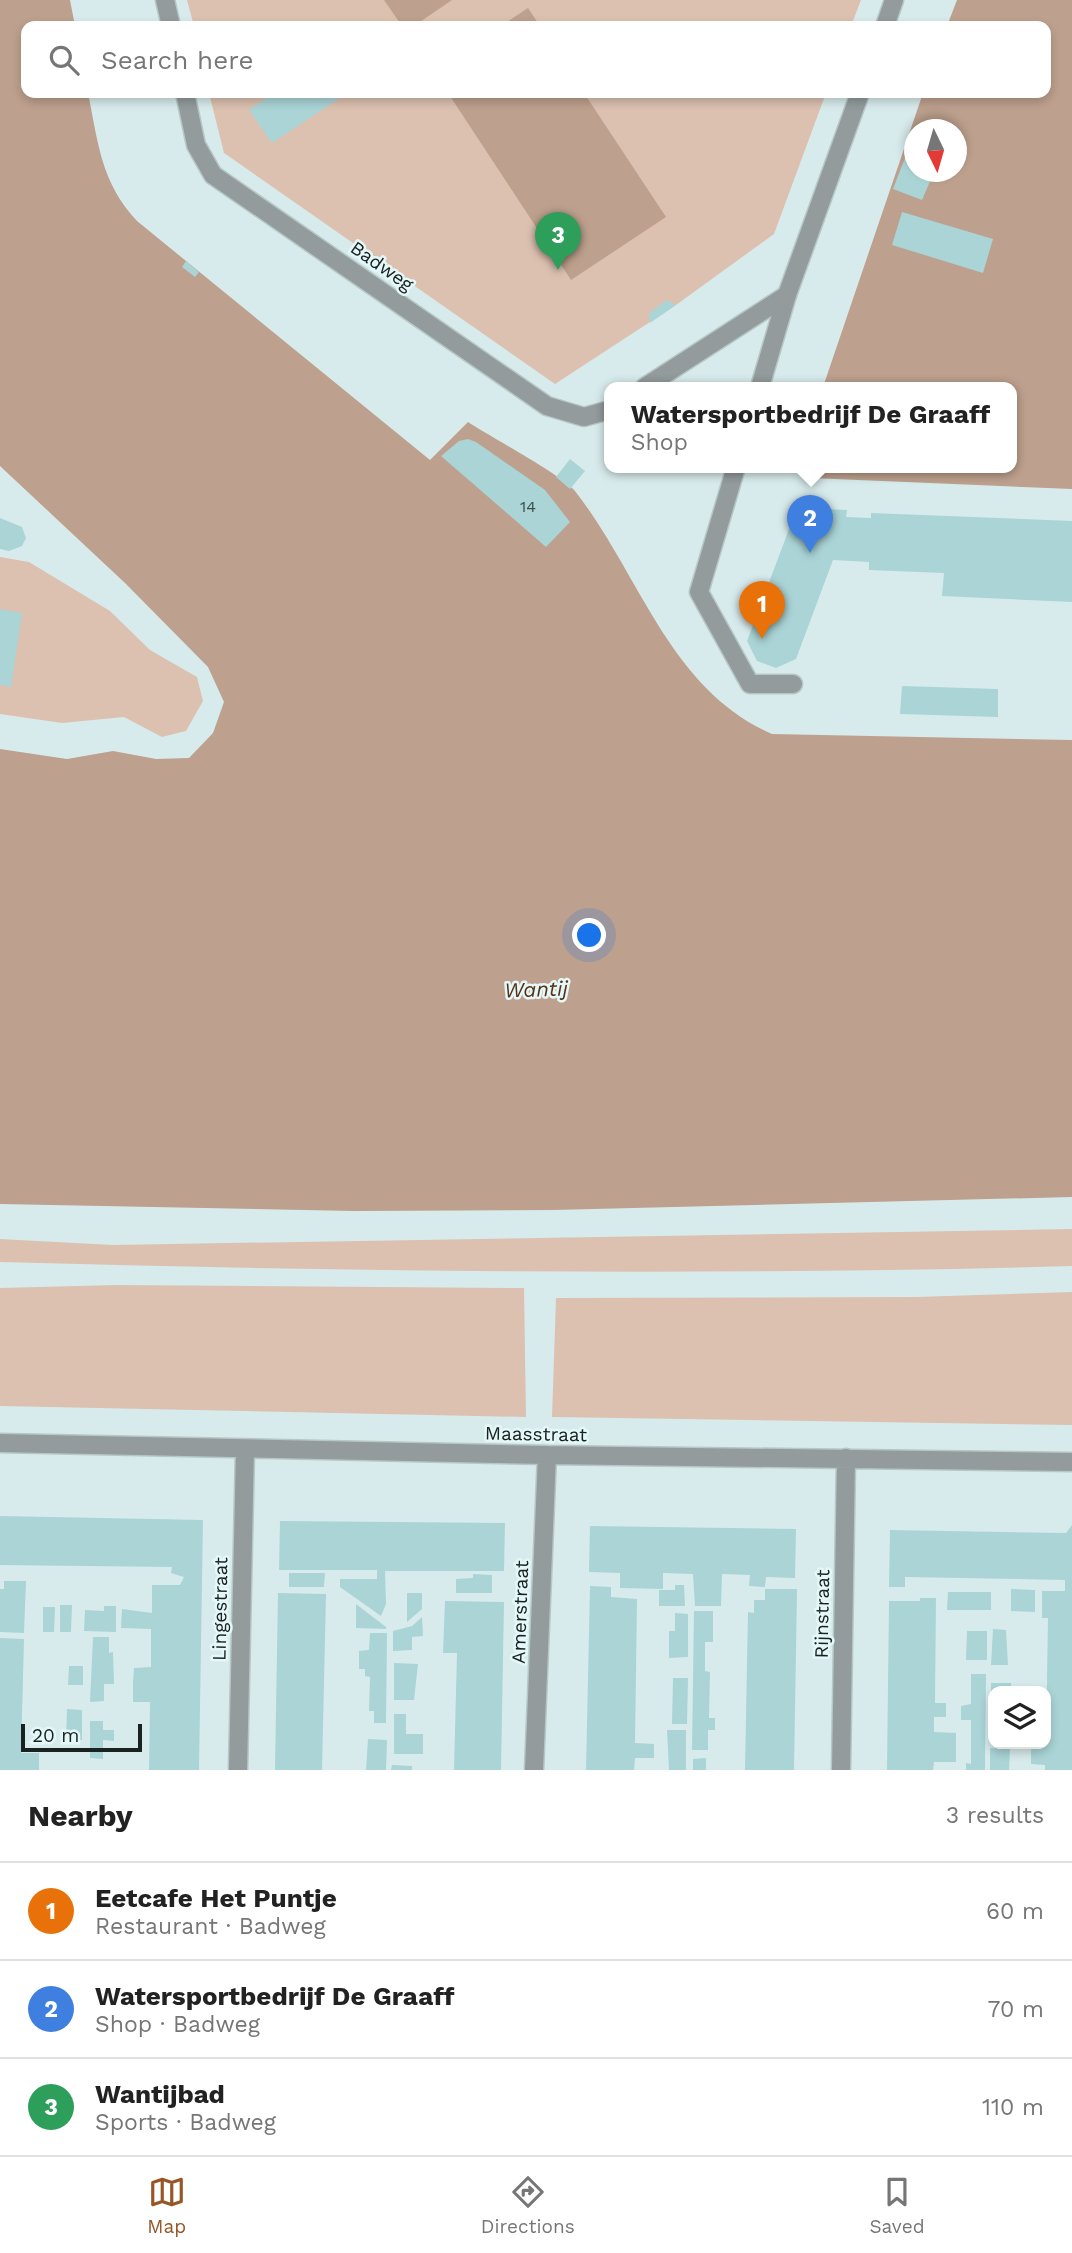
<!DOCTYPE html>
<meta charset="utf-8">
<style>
:root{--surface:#fff;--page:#f2f2f2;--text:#222;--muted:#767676;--line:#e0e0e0;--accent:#995625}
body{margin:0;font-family:"Work Sans",sans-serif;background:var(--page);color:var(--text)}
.controls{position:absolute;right:21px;bottom:21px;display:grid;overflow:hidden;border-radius:14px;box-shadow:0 4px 10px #0003}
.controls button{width:63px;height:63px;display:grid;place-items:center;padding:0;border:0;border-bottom:2px solid var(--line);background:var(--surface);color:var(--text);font:35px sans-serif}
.compass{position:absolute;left:904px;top:119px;width:63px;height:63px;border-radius:50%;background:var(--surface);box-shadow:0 4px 10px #0003;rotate:175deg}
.scale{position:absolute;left:21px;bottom:18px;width:121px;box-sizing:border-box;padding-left:7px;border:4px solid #1a2121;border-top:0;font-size:19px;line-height:24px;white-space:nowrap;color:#1a2121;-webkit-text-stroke:5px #e5f8f9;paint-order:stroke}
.you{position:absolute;left:590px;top:936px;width:24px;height:24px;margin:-18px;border:5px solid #fff;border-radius:50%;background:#1a73e8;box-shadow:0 0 0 10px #1a73e833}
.badge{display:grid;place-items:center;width:46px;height:46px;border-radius:50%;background:var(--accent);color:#fff;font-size:23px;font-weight:700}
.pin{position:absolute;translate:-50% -58px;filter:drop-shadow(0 2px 4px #0008)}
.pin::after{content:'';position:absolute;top:37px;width:24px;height:21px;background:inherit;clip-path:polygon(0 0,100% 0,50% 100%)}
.popup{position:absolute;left:604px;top:382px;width:413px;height:91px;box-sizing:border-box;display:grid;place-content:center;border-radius:14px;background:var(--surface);filter:drop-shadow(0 2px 5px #0005);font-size:23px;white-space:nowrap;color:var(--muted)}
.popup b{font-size:26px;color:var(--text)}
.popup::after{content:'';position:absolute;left:50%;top:100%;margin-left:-14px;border:14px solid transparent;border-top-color:var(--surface)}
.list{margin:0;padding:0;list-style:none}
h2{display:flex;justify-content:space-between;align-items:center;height:91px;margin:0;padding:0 28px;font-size:30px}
h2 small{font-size:23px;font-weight:400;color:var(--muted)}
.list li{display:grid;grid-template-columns:46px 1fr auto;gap:21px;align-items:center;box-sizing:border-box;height:98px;padding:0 28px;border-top:2px solid var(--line)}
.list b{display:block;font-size:26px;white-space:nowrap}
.list p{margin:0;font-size:23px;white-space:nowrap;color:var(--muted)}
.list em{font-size:23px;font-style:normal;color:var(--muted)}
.icon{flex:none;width:38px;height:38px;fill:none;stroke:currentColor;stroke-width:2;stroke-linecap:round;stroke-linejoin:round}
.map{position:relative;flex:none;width:1072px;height:1770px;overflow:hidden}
.search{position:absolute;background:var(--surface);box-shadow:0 4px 10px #0003;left:21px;right:21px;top:21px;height:77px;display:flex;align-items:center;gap:18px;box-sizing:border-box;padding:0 24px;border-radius:14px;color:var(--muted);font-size:26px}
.sheet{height:385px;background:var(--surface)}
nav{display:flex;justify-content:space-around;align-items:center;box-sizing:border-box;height:98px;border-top:2px solid var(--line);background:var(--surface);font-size:19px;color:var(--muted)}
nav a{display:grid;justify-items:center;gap:4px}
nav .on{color:var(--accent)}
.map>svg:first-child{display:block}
</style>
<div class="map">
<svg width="1072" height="1770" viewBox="0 0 1072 1770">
<rect width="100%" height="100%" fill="#d8ebec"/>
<path fill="#dcc1b0" d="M 187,0 L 861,0 L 851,26 L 194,26 Z
M 209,93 L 826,93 L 774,234 L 676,305 L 555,384 L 224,153 Z
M 0,557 L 29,562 L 110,611 L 150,650 L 197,677 L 203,701 L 186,731 L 162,737 L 124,717 L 62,723 L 0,714 Z
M 1072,1229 L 1072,1266 C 715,1276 357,1272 0,1262 L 0,1239 L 113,1245 Z
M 116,1285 L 524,1288 L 526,1417 L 0,1406 L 0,1288 Z
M 1072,1292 L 1072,1425 L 552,1417 L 556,1298 L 916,1297 Z"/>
<path fill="#bda08d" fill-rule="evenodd" d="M 0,0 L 70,0 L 75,26 L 26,26 L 26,93 L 88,93 C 98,142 101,183 137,221 L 430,460 L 468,422 C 489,436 562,475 575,491 C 640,574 669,689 772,734 L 1072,740 L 1072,1197 L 553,1210 L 354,1211 L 0,1204 L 0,749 L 67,759 L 113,751 L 156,759 L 189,758 L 213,733 L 224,702 L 208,667 L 125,583 L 0,466 Z
M 384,0 L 452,0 L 414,26 L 402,26 Z
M 957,0 L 1072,0 L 1072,489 L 811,478 L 800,467 L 1011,467 L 1011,387 L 823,387 L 923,93 L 1046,93 L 1046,26 L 947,26 ZM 914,130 L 956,130 L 956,172 L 914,172 Z
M 528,8 L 540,26 L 501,26 Z
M 448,93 L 584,93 L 666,217 L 571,280 Z"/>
<path fill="#aad4d6" d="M 274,93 L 347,93 L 272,143 L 249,110 Z
M 910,145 L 914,146 L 914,172 L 934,172 L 922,200 L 893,189 Z
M 902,212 L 993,239 L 983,273 L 892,245 Z
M 186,261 L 199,272 L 195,277 L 182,267 Z
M 667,300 L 676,305 L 650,323 L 649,313 Z
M 468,439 L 476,442 L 545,490 L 570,522 L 546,547 L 441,456 L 459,441 Z
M 570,459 L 585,471 L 570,489 L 556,477 Z
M 797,508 L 847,510 L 846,517 L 871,518 L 871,513 L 1072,521 L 1072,602 L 942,596 L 944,573 L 869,570 L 869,562 L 833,560 L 796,659 L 776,668 L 757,661 L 747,641 Z
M 0,518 L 22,527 L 26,538 L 22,546 L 9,551 L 0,549 Z
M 0,609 L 22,613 L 11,687 L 0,685 Z
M 902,686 L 998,689 L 998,717 L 900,714 Z
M 0,1516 L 203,1520 L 199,1770 L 149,1770 L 150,1702 L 133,1702 L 133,1683 L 134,1668 L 151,1667 L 151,1629 L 121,1628 L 122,1609 L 152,1613 L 152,1585 L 180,1585 L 184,1577 L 171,1573 L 172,1567 L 0,1565 Z
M 280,1521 L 505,1523 L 504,1571 L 385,1571 L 386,1604 L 381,1616 L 340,1587 L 340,1579 L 377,1579 L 377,1570 L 279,1570 Z
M 1072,1525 L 1072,1770 L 1045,1770 L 1045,1765 L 1031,1764 L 1031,1744 L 1046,1744 L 1048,1618 L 1042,1618 L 1042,1591 L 1065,1591 L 1065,1580 L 905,1577 L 905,1587 L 889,1587 L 890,1530 L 1066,1533 Z
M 590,1526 L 796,1529 L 795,1578 L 766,1577 L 765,1587 L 749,1586 L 750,1575 L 722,1574 L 721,1606 L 695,1606 L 693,1574 L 663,1573 L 663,1589 L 620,1588 L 620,1573 L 589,1572 Z
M 289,1573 L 325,1573 L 324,1587 L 289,1587 Z
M 473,1574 L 492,1575 L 492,1593 L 456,1593 L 456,1579 L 473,1578 Z
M 4,1581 L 26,1581 L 24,1633 L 0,1632 L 0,1589 L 4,1589 Z
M 675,1585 L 684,1585 L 685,1606 L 659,1606 L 659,1590 L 675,1590 Z
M 590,1586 L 611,1587 L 611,1597 L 637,1599 L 635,1743 L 654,1744 L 654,1758 L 635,1758 L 634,1770 L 586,1770 Z
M 765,1589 L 797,1589 L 794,1770 L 745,1770 L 748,1612 L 754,1613 L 754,1600 L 765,1600 Z
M 1011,1589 L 1035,1590 L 1035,1612 L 1011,1611 Z
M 948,1592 L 991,1592 L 991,1610 L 947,1610 Z
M 278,1593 L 326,1594 L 322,1770 L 275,1770 Z
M 407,1593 L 422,1593 L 422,1609 L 407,1622 Z
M 920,1598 L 936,1598 L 935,1703 L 946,1703 L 946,1717 L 934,1717 L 934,1732 L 956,1733 L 956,1762 L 934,1762 L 933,1770 L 887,1770 L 889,1601 L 920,1601 Z
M 445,1601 L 504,1602 L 501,1770 L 454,1770 L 457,1653 L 443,1653 Z
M 356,1604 L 386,1627 L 386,1629 L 356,1628 Z
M 60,1605 L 72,1605 L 71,1632 L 60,1632 Z
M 104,1606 L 116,1606 L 116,1632 L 84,1631 L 85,1610 L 104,1611 Z
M 43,1607 L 55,1607 L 54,1632 L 43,1632 Z
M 694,1611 L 713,1611 L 713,1642 L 705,1642 L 705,1671 L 710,1672 L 709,1718 L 715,1718 L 715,1730 L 708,1730 L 708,1750 L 692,1750 Z
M 675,1613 L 688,1614 L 688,1657 L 669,1658 L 669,1631 L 675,1631 Z
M 422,1617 L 423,1636 L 412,1637 L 412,1650 L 393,1651 L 393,1631 L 412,1626 Z
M 993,1629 L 1006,1630 L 1008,1665 L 991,1665 Z
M 967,1631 L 987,1631 L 987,1660 L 966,1660 Z
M 370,1633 L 387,1633 L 386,1723 L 374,1723 L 374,1711 L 369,1711 L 370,1677 L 365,1676 L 365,1669 L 359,1669 L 359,1651 L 369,1650 Z
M 93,1637 L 109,1637 L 109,1653 L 113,1652 L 114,1684 L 104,1684 L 104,1701 L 90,1702 Z
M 0,1638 L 24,1639 L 21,1753 L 39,1753 L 39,1770 L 0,1770 Z
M 394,1663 L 418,1664 L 414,1700 L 394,1700 Z
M 69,1666 L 83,1666 L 83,1685 L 68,1685 Z
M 971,1674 L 986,1674 L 985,1770 L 966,1770 L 966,1763 L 971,1764 L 971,1720 L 961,1720 L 961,1706 L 971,1704 Z
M 673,1678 L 688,1678 L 687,1724 L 672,1724 Z
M 991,1683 L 1011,1683 L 1011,1691 L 991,1691 Z
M 67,1709 L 82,1710 L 82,1740 L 66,1739 Z
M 394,1714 L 406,1714 L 406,1734 L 423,1734 L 423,1754 L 394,1754 Z
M 90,1721 L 103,1721 L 103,1730 L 114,1730 L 114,1741 L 103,1740 L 103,1759 L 90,1758 Z
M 667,1730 L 686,1730 L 686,1770 L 669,1770 Z
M 368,1739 L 387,1740 L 386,1770 L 366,1770 Z
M 990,1748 L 1010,1749 L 1009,1770 L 990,1770 Z
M 706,1758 L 706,1770 L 693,1770 L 693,1759 Z
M 392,1765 L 412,1766 L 412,1770 L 391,1770 Z"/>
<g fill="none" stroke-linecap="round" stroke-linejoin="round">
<g stroke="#b6c7c7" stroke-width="21">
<path id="lane" d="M 760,387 L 787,295
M 736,467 L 699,592 L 750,684 L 793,684"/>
</g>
<g stroke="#b6c7c7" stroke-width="21">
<path id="street" d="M 165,0 L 171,26
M 885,26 L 894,0
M 185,93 L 196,145 L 213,175 L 547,406 L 584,417 L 609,410
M 645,387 L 787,295 L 860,93
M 0,1443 L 547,1455 L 1072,1462
M 238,1770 L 245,1449
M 534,1770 L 547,1455
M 841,1770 L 846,1458"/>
</g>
<use href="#lane" stroke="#939b9c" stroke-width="18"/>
<use href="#street" stroke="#939b9c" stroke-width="18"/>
</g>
<g text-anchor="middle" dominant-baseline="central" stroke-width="5" stroke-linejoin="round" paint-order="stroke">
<g font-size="16" fill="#3e4e4e">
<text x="528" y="506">14</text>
</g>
<g font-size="19" fill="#1a2121" stroke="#e5f8f9">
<text transform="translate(382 266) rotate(35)">Badweg</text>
<text transform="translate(536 1434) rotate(1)">Maasstraat</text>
<text transform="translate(220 1609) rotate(-89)">Lingestraat</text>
<text transform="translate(520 1612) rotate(-88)">Amerstraat</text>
<text transform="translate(822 1614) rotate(-89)">Rijnstraat</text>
</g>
<g font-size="21" font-style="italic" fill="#593011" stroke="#e5f8f9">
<text transform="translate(536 989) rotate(-2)">Wantij</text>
</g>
</g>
</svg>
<div class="controls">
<button><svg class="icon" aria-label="layers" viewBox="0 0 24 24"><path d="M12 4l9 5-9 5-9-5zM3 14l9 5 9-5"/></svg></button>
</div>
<svg class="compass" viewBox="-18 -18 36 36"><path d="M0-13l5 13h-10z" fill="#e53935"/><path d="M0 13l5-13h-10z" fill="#767676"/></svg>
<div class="scale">20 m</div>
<div class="you"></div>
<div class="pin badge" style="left:762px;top:639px;background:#e8710a">1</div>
<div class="pin badge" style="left:810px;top:553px;background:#3f7fe0">2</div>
<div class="popup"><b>Watersportbedrijf De Graaff</b>Shop</div>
<div class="pin badge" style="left:558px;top:270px;background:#2e9e5b">3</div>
<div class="search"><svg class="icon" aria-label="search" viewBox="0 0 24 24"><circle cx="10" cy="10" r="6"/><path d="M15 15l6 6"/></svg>Search here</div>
</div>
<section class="sheet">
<h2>Nearby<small>3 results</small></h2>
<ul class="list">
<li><span class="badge" style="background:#e8710a">1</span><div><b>Eetcafe Het Puntje</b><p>Restaurant · Badweg</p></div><em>60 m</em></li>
<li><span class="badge" style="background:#3f7fe0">2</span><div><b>Watersportbedrijf De Graaff</b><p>Shop · Badweg</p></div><em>70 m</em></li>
<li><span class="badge" style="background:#2e9e5b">3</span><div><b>Wantijbad</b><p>Sports · Badweg</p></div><em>110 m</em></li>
</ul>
</section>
<nav>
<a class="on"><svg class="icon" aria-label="map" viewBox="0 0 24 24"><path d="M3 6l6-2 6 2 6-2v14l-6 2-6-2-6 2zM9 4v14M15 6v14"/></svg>Map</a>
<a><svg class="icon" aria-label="directions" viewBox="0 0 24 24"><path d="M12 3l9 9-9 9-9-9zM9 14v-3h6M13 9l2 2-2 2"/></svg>Directions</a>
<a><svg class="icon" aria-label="saved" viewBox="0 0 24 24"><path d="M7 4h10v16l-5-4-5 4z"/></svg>Saved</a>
</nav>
